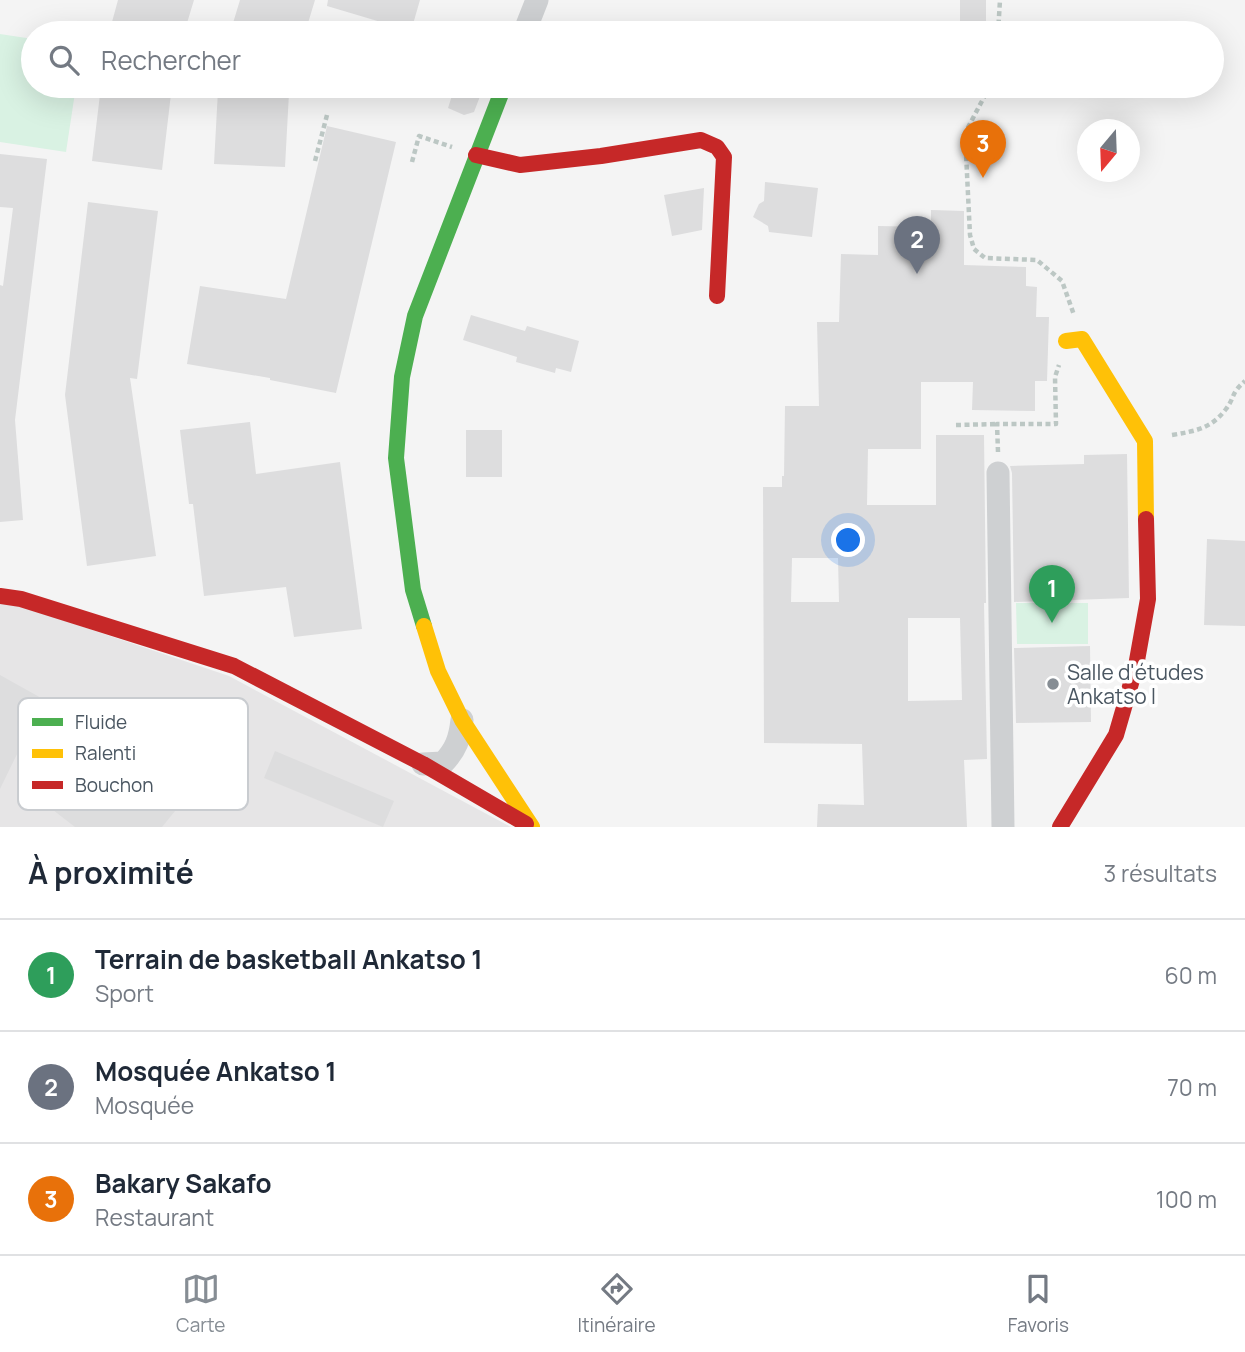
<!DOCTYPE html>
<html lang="fr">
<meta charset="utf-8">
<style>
:root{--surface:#fff;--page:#f2f2f3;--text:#1f2937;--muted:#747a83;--line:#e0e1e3;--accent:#868d94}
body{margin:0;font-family:Manrope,sans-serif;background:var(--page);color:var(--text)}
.compass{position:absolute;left:1077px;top:119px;width:63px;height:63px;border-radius:50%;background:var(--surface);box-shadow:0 7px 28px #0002;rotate:199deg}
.you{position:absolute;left:849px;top:541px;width:24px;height:24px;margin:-18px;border:5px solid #fff;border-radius:50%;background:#1a73e8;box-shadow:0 0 0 10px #1a73e833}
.badge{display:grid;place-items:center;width:46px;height:46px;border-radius:50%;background:var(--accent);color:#fff;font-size:23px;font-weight:700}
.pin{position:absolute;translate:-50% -58px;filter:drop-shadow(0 2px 4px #0008)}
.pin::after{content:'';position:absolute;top:37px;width:24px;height:21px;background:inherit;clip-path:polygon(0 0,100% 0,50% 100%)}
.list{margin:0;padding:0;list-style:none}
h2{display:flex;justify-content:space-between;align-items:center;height:91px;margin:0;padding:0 28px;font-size:30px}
h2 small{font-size:23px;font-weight:400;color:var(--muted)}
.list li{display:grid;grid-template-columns:46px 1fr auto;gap:21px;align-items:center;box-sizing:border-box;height:112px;padding:0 28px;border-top:2px solid var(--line)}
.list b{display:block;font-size:26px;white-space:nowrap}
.list p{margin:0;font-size:23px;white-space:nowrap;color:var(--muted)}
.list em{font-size:23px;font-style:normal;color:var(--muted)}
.icon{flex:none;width:38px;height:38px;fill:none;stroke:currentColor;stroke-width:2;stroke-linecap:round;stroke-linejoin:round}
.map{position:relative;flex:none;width:1245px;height:827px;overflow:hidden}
.search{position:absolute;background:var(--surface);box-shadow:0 7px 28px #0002;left:21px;right:21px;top:21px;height:77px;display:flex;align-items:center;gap:18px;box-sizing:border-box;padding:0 24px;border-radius:38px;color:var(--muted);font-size:26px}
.sheet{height:427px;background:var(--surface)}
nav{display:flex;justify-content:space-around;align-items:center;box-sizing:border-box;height:98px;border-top:2px solid var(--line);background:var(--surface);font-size:19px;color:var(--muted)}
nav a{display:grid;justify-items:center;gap:4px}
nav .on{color:var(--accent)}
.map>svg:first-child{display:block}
</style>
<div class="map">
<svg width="1245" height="827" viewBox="0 0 1245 827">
<rect width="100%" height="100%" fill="#f4f4f4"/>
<path fill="#e6e5e6" d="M 0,599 L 229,676 L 511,827 L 0,827 Z"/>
<path fill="#d9f2e3" d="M 0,34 L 33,39 L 33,86 L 76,86 L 66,152 L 0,142 Z
M 1016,603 L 1088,603 L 1088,644 L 1017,644 Z"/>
<path fill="#ddddde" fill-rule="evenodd" d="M 118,0 L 194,0 L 184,33 L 150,33 L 112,22 Z
M 240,0 L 315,0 L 305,33 L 230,33 Z
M 328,0 L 420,0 L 411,31 L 327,6 Z
M 960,0 L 986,0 L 986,33 L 960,33 Z
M 101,86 L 171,94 L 162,170 L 92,161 Z
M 455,86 L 484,86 L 474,112 L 464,115 L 448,108 Z
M 218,90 L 289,93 L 285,167 L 214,164 Z
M 327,126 L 396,142 L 336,393 L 270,380 L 270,378 L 187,364 L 200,286 L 286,299 Z
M 0,154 L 47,159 L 15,420 L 23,520 L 0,522 L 0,285 L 3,286 L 13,208 L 0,207 Z
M 765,182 L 818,188 L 812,237 L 769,232 L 768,226 L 753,217 L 759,204 L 764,201 Z
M 704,188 L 702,230 L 672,236 L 664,195 Z
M 88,202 L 158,211 L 137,379 L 130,378 L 156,556 L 87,566 L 65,395 Z
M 931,210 L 964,211 L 964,265 L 1026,267 L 1026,286 L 1037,287 L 1036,317 L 1049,317 L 1047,381 L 1035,381 L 1035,411 L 972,410 L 973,382 L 921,382 L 921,449 L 868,449 L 867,505 L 936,505 L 936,435 L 984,435 L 986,603 L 984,603 L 987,759 L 964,760 L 967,827 L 817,827 L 818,804 L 864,805 L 862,744 L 764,743 L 763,487 L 782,487 L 782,476 L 784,476 L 785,406 L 819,406 L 817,322 L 839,322 L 841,254 L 878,255 L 878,226 L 931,227 ZM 792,558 L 838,558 L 839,602 L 791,602 ZM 908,618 L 960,618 L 962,700 L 908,701 Z
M 471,315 L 525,331 L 527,326 L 579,341 L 571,372 L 556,368 L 555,373 L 516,362 L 517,357 L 463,340 Z
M 250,422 L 256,474 L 340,462 L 362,629 L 294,637 L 286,587 L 204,596 L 193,504 L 189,504 L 180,430 Z
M 466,430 L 502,430 L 502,477 L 466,477 Z
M 1127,454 L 1129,598 L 1014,602 L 1012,473 L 1010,466 L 1084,464 L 1084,455 Z
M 1207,539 L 1245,541 L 1245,626 L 1204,625 Z
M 1090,646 L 1091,722 L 1016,723 L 1014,648 Z
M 0,675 L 43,699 L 37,711 L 66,723 L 48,764 L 18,752 L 0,789 Z
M 100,733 L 184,800 L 162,827 L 75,827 L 44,803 Z
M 275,751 L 394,801 L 383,827 L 264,778 Z"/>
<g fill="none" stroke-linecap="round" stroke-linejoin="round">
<path stroke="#bcc7c4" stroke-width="4.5" stroke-dasharray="5 3.5" stroke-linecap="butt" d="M 998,33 L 1000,0
M 990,86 L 965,133 L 970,235 L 974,249 L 985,258 L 1037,260 L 1062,281 L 1074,315
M 315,161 L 327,115
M 412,162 L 419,136 L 452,147
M 956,425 L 997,424
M 1172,435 C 1195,431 1211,429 1226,409 C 1235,397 1231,393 1245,381
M 998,452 L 997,424 L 1056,424 L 1055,377 L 1059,365"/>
<path stroke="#ced0d2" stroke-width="23" d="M 524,33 L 537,0
M 998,473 L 1003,827
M 423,764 L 443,763 C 456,750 460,738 462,720"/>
<path stroke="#4caf50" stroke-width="16" d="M 424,626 L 413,590 L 396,458 L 402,377 L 415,316 L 504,86"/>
<path stroke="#ffc107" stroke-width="16" d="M 1066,341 L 1082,339 L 1145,441 L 1146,519
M 424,626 L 438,671 L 462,720 L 532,827"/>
<path stroke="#c62828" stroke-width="16" d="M 476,155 L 520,165 L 601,156 L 701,140 L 717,147 L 724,157 L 717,296
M 0,596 L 21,599 L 234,666 L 423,764 L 526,824
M 1060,827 L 1116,735 L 1136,666 L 1148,599 L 1146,519"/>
</g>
<circle fill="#868d94" stroke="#fff" stroke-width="2.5" cx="1053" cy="684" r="7"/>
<g text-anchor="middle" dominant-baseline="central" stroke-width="7" stroke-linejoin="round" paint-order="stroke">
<g font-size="21" fill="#4a5661" stroke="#fff" text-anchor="start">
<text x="1067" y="672">Salle d'études<tspan x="1067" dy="24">Ankatso I</tspan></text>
</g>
</g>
<rect x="18" y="698" width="230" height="112" rx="10" fill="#fff" stroke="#c9ccd0" stroke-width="2"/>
<rect x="32" y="718" width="31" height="8" fill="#4caf50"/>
<rect x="32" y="749" width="31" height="9" fill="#ffc107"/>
<rect x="32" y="781" width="31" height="8" fill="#c62828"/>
<g font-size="19" fill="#4a5661">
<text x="75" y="729">Fluide</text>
<text x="75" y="760">Ralenti</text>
<text x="75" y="792">Bouchon</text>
</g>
</svg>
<svg class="compass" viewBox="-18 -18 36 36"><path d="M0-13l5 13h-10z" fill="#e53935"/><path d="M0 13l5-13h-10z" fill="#747a83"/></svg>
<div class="you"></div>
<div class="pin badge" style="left:1052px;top:623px;background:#2e9e5b">1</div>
<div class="pin badge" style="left:917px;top:274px;background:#6b7280">2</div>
<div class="pin badge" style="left:983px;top:178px;background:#e8710a">3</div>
<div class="search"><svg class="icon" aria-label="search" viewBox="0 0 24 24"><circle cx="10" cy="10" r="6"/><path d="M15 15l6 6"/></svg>Rechercher</div>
</div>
<section class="sheet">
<h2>À proximité<small>3 résultats</small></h2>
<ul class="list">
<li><span class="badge" style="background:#2e9e5b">1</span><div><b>Terrain de basketball Ankatso 1</b><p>Sport</p></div><em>60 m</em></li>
<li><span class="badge" style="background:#6b7280">2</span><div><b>Mosquée Ankatso 1</b><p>Mosquée</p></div><em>70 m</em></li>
<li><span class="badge" style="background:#e8710a">3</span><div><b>Bakary Sakafo</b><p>Restaurant</p></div><em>100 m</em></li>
</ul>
</section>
<nav>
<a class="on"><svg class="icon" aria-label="map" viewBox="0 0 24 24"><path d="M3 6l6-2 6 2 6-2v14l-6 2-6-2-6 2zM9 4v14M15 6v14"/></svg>Carte</a>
<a><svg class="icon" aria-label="directions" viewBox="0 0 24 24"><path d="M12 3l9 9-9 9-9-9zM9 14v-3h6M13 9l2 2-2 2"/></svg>Itinéraire</a>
<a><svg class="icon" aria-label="saved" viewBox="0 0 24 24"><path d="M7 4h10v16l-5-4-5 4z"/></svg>Favoris</a>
</nav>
